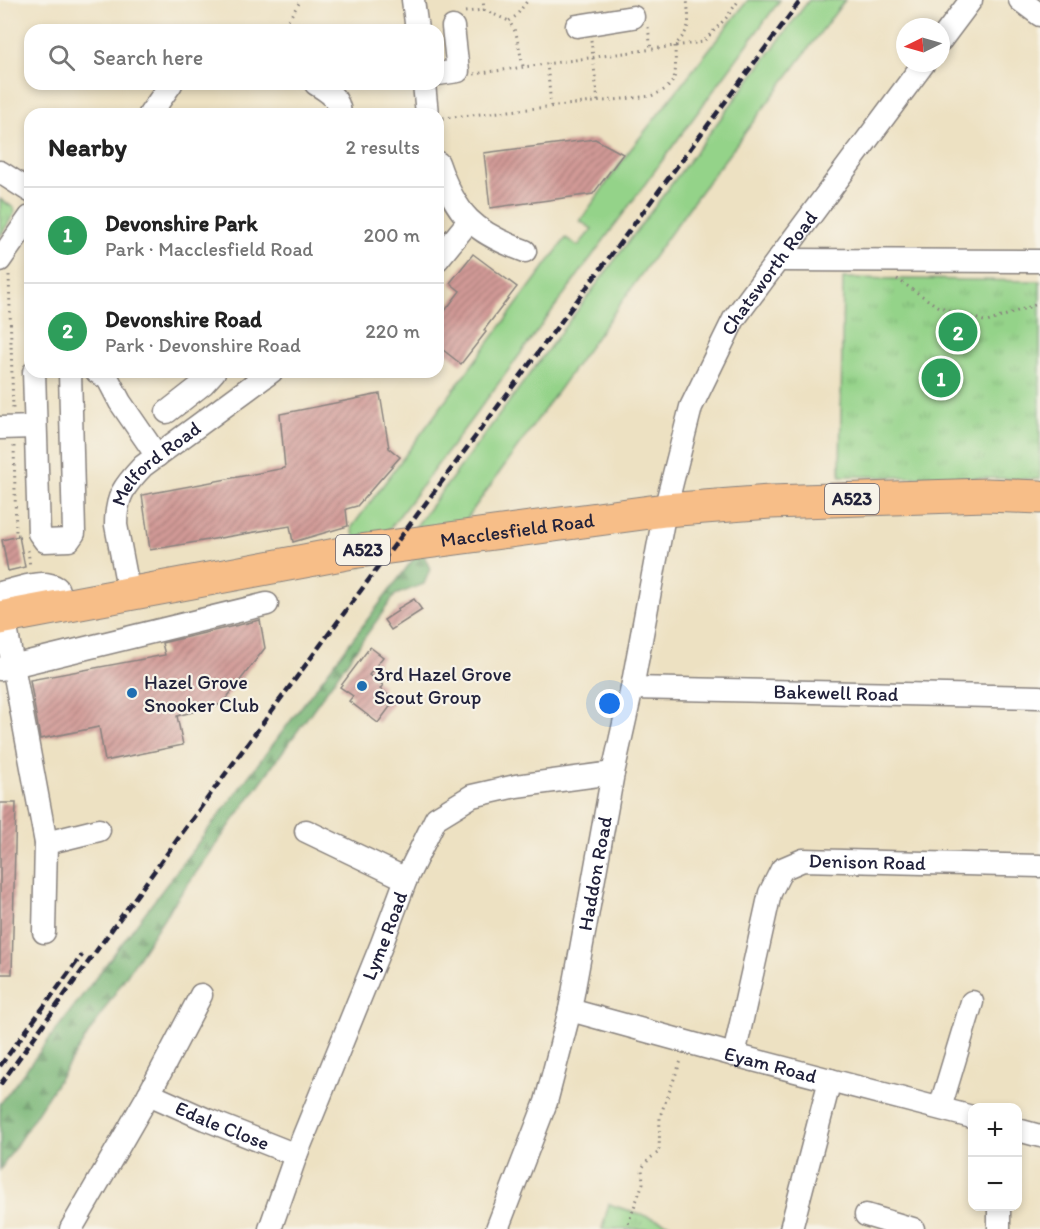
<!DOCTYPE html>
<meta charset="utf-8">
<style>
:root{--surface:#fff;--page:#f6f6f6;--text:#222;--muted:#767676;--line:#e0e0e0;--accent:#db2777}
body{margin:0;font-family:Itim,sans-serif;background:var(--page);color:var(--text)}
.controls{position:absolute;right:18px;bottom:18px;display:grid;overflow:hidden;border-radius:12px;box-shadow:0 3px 9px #0003}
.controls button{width:54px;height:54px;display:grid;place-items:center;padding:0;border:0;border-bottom:2px solid var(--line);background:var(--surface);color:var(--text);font:30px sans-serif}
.compass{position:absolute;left:896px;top:18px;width:54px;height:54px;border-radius:50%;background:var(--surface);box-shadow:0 3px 9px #0003;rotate:265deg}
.you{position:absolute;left:610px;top:704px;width:21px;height:21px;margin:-15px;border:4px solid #fff;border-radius:50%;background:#1a73e8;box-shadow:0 0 0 9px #1a73e833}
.badge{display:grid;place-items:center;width:39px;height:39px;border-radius:50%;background:var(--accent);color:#fff;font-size:20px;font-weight:700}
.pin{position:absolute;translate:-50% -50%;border:3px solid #fff;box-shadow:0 2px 6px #0006}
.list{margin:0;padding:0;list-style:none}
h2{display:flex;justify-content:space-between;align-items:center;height:78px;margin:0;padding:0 24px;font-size:26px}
h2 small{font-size:20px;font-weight:400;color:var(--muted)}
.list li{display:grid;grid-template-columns:39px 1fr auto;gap:18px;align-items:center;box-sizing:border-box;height:96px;padding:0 24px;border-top:2px solid var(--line)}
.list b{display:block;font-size:22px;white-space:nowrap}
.list p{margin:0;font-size:20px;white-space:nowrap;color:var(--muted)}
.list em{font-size:20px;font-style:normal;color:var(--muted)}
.icon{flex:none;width:33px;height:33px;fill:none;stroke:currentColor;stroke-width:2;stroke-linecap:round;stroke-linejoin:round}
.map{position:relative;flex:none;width:1040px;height:1229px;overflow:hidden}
.search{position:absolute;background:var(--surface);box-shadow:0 3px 9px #0003;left:24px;top:24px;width:420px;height:66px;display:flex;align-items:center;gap:15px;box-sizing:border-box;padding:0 21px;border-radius:18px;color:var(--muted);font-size:22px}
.panel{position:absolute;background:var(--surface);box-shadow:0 3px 9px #0003;left:24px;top:108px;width:420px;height:270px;border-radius:18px}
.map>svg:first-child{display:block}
</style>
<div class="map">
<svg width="1040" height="1229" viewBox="0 0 1040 1229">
<defs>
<pattern id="forest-firs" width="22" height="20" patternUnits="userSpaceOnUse" patternTransform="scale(1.5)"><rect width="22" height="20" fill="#77b575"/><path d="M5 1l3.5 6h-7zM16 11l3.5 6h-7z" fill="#619361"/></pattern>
<pattern id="park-tufts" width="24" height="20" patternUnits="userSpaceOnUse" patternTransform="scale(1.5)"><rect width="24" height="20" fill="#94d389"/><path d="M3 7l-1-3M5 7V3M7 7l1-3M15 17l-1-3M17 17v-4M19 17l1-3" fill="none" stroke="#7fb577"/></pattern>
<pattern id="building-hatch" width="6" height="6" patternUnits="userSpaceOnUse" patternTransform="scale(1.5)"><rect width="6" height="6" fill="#d19a96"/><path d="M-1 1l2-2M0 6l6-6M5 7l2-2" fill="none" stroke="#a97d7c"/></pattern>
</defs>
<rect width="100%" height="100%" fill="#f7f3e8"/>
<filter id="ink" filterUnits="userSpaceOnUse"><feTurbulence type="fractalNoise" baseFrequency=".0167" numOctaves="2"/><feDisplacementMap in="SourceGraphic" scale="12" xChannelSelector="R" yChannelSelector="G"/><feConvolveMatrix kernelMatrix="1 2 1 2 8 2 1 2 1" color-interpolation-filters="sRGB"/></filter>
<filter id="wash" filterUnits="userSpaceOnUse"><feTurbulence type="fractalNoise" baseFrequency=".008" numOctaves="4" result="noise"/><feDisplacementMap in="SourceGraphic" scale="24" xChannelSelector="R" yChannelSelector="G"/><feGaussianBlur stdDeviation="1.35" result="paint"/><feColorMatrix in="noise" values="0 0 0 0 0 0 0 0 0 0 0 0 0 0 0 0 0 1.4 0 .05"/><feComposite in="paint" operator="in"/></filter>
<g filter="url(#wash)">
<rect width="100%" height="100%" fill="#ede1c2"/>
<path fill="#94d389" stroke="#5b7a62" stroke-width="1.5" d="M 748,0 L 780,0 L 507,372 L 361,567 L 352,527 L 566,238 L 578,246 L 592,229 L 580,221 L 627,154 Z
M 809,0 L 845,0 L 698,195 L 462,525 L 411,533 Z"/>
<path fill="url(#forest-firs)" stroke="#4c6c58" stroke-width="1.5" d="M 421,549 L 430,569 L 424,584 L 395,595 L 167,913 L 0,1170 L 0,1104 Z"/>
<path fill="url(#park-tufts)" stroke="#5b7a62" stroke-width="1.5" d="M 0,199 L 14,208 L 15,212 L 0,237 Z
M 843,278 L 1040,281 L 1040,479 L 840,476 Z
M 609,1204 L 685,1229 L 602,1229 Z"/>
<g id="blocks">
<path fill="url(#building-hatch)" d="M 595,139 L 623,154 L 593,194 L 490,208 L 484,153 Z
M 473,254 L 517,287 L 484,330 L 486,332 L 461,364 L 438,346 L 438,320 L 460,291 L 450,283 Z
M 380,394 L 389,448 L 400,457 L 357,506 L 346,509 L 348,526 L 293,542 L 290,526 L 150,550 L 142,495 L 285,468 L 280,414 Z
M 19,536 L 25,567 L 8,571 L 2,540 Z
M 414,599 L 422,610 L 391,630 L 384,620 L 398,611 L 397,609 Z
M 260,620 L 265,648 L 222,704 L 177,716 L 183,745 L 105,761 L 99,727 L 40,739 L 30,680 L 165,655 L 162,643 Z
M 370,647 L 383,657 L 369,675 L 383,685 L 380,689 L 395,700 L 378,723 L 349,701 L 353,696 L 340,687 Z
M 0,803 L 16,803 L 12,974 L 0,974 Z"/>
</g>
</g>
<g filter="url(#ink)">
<use href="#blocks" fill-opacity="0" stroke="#88827e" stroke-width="1.5"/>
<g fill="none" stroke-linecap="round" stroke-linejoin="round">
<g stroke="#88827e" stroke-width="25">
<g id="minor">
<path d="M 413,0 L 417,30"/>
<path d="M 1020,0 L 1040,15"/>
<path d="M 577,26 L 633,17"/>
<path d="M 941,40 L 971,0"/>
<path d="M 438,74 L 458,71 L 453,27"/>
<path d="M 316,84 C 329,92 339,98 340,114"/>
<path d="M 424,84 L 427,114"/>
<path d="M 150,114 L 171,84"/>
<path d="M 438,163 C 456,215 473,232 525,251"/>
<path d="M 0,172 L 30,191"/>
<path d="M 438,259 L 469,221"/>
<path d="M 0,260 L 30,217"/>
<path d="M 778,260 L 1040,261"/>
<path d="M 34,372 L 39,533 L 45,541 L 69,540 L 74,533 L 70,372"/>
<path d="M 97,372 L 108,379 L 120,402 L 157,456"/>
<path d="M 167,412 L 203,384 L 214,372"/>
<path d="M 0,428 L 35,427"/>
<path d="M 0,593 C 16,590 42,578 57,588 L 63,605"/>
<path id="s1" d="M 129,593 L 116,525 C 116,496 124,486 143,466 L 271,372"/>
<path d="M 4,617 L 46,843 L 44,932"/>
<path d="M 0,669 L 267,604"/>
<path id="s2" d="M 632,688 L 1040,697"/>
<path d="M 306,831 L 406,879"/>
<path d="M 46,843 L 99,830"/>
<path id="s3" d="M 570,1010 L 734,1055 L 972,1117"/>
<path id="s4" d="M 734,1055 L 770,893 L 782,869 L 803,860 L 1040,866"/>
<path id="s5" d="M 149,1094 L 205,1119 L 296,1155"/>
<path d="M 940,1108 L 972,1002"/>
<path d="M 1018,1130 L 1040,1136"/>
<path d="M 999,1206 L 999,1229"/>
<path d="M 866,1215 L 913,1229"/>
<path d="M 71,1229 L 149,1094 L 201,995"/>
<path id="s6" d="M 270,1229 L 296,1155 L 381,946 L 406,879 L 436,818 L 472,796 L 516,786 L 613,773"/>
<path id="s7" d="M 497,1229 L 546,1102 L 570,1010 L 613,773 L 632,688 L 665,510 L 691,407 L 734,319 L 924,63"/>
<path d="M 791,1229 L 830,1080"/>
</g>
</g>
<g stroke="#88827e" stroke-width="35">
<g id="highway">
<path id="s8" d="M 0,618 L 352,552 L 665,510 L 770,502 L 986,495 L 1040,497"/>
</g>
</g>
<path stroke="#88827e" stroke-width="3" stroke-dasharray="1.5 4.5" stroke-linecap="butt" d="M 484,10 L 509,21
M 465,12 L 484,10 L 483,0
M 648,27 L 651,49
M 282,30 L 301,0
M 591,40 L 598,102
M 547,63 L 551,106
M 523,66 L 516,33 L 509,21 L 516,16 L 528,0
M 474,74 L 703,42 L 726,18 L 739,0
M 443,118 L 651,96 C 681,85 675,73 675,45 C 692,28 689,22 687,0
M 9,275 L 13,409
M 897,279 L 937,306 L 987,322 L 1040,303
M 14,446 L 16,535 L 22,535
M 28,550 L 30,567
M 626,1229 L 643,1183 L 642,1168 L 649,1159 L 659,1152 L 660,1116 L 682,1058"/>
<use href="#minor" stroke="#fff" stroke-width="22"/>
<use href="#highway" stroke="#f7be88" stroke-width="33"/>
<path stroke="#22223b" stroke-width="4.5" stroke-dasharray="9 4.5" stroke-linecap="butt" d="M 0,1066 L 82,955
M 0,1085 C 261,719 533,361 801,0"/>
</g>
</g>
<g fill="#1f6fb2" stroke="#f7f3e8" stroke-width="2">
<circle cx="362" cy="686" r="6"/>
<circle cx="132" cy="693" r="6"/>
</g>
<g text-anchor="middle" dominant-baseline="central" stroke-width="4.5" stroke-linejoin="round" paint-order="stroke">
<g fill="#f7f3e8" stroke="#62616f" stroke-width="1.5">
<rect x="825" y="484" width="54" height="30" rx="4.5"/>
<rect x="336" y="535" width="54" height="30" rx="4.5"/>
</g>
<g font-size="18" font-weight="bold" fill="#22223b">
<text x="852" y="499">A523</text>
<text x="363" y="550">A523</text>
</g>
<g font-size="20" fill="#22223b" stroke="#f7f3e8">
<text stroke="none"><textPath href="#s7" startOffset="1002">Chatsworth Road</textPath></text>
<text stroke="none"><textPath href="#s1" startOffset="147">Melford Road</textPath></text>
<text stroke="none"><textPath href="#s8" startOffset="525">Macclesfield Road</textPath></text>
<text stroke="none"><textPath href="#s2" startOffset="204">Bakewell Road</textPath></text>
<text stroke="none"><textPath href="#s4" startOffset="280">Denison Road</textPath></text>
<text stroke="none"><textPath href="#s7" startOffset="370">Haddon Road</textPath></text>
<text stroke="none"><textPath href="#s6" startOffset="315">Lyme Road</textPath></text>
<text stroke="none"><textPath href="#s3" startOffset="208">Eyam Road</textPath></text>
<text stroke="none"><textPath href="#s5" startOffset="80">Edale Close</textPath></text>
</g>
<g font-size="20" fill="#22223b" stroke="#f7f3e8" text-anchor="start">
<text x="374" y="674">3rd Hazel Grove<tspan x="374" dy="23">Scout Group</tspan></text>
<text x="144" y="682">Hazel Grove<tspan x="144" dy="23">Snooker Club</tspan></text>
</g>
</g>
</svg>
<div class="controls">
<button>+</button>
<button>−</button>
</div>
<svg class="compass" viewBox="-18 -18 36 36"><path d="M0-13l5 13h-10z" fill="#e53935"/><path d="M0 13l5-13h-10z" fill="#767676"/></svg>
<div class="you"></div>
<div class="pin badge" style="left:941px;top:378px;background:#2e9e5b">1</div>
<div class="pin badge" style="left:958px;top:332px;background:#2e9e5b">2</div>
<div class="search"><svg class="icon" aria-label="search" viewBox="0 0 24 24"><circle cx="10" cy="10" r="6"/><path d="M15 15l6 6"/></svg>Search here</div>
<section class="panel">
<h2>Nearby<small>2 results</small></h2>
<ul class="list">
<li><span class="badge" style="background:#2e9e5b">1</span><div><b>Devonshire Park</b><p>Park · Macclesfield Road</p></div><em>200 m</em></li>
<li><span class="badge" style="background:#2e9e5b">2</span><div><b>Devonshire Road</b><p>Park · Devonshire Road</p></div><em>220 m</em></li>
</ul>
</section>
</div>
